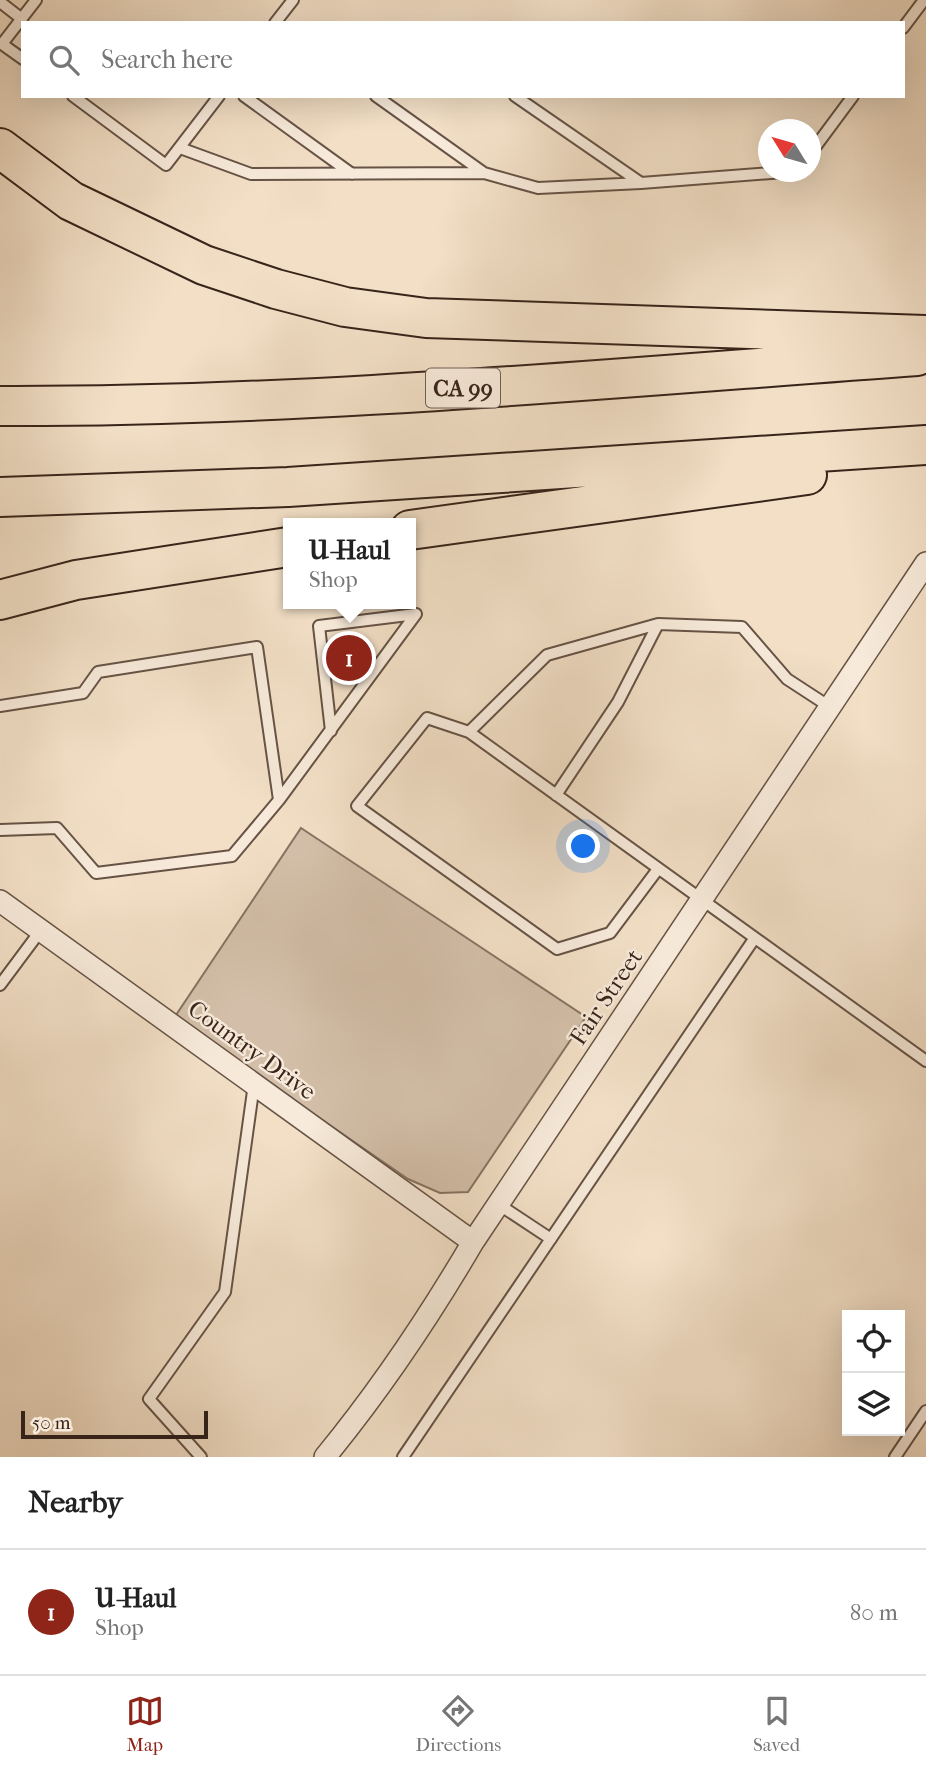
<!DOCTYPE html>
<style>
:root{--surface:#fff;--page:#f2f2f2;--text:#222;--muted:#767676;--line:#e0e0e0;--accent:#8f2418}
body{margin:0;font-family:"IM FELL French Canon",serif;background:var(--page);color:var(--text)}
.controls{position:absolute;right:21px;bottom:21px;display:grid;overflow:hidden;border-radius:0px;box-shadow:0 7px 28px #0002}
.controls button{width:63px;height:63px;display:grid;place-items:center;padding:0;border:0;border-bottom:2px solid var(--line);background:var(--surface);color:var(--text);font:35px sans-serif}
.compass{position:absolute;left:758px;top:119px;width:63px;height:63px;border-radius:50%;background:var(--surface);box-shadow:0 7px 28px #0002;rotate:307deg}
.scale{position:absolute;left:21px;bottom:18px;width:187px;box-sizing:border-box;padding-left:7px;border:4px solid #39241a;border-top:0;font-size:19px;line-height:24px;white-space:nowrap;color:#39241a;-webkit-text-stroke:5px #f7eada;paint-order:stroke}
.you{position:absolute;left:584px;top:847px;width:24px;height:24px;margin:-18px;border:5px solid #fff;border-radius:50%;background:#1a73e8;box-shadow:0 0 0 10px #1a73e833}
.badge{display:grid;place-items:center;width:46px;height:46px;border-radius:50%;background:var(--accent);color:#fff;font-size:23px;font-weight:700}
.pin{position:absolute;translate:-50% -50%;border:4px solid #fff;box-shadow:0 2px 7px #0006}
.popup{position:absolute;left:283px;top:518px;width:133px;height:91px;box-sizing:border-box;display:grid;place-content:center;border-radius:0px;background:var(--surface);filter:drop-shadow(0 2px 5px #0005);font-size:23px;white-space:nowrap;color:var(--muted)}
.popup b{font-size:26px;color:var(--text)}
.popup::after{content:'';position:absolute;left:50%;top:100%;margin-left:-14px;border:14px solid transparent;border-top-color:var(--surface)}
.list{margin:0;padding:0;list-style:none}
h2{display:flex;justify-content:space-between;align-items:center;height:91px;margin:0;padding:0 28px;font-size:30px}
h2 small{font-size:23px;font-weight:400;color:var(--muted)}
.list li{display:grid;grid-template-columns:46px 1fr auto;gap:21px;align-items:center;box-sizing:border-box;height:126px;padding:0 28px;border-top:2px solid var(--line)}
.list b{display:block;font-size:26px;white-space:nowrap}
.list p{margin:0;font-size:23px;white-space:nowrap;color:var(--muted)}
.list em{font-size:23px;font-style:normal;color:var(--muted)}
.icon{flex:none;width:38px;height:38px;fill:none;stroke:currentColor;stroke-width:2;stroke-linecap:round;stroke-linejoin:round}
.map{position:relative;flex:none;width:926px;height:1457px;overflow:hidden}
.search{position:absolute;background:var(--surface);box-shadow:0 7px 28px #0002;left:21px;right:21px;top:21px;height:77px;display:flex;align-items:center;gap:18px;box-sizing:border-box;padding:0 24px;border-radius:0px;color:var(--muted);font-size:26px}
.sheet{height:217px;background:var(--surface)}
nav{display:flex;justify-content:space-around;align-items:center;box-sizing:border-box;height:98px;border-top:2px solid var(--line);background:var(--surface);font-size:19px;color:var(--muted)}
nav a{display:grid;justify-items:center;gap:4px}
nav .on{color:var(--accent)}
.map>svg:first-child{display:block}
</style>
<div class="map">
<svg width="926" height="1457" viewBox="0 0 926 1457">
<rect width="100%" height="100%" fill="#f2dfc6"/>
<filter id="stains"><feTurbulence type="fractalNoise" baseFrequency=".00286" numOctaves="4"/><feColorMatrix values="0 0 0 0 .2 0 0 0 0 .09 0 0 0 0 .02 0 0 0 .5 -.17"/></filter>
<radialGradient id="worn" r=".72"><stop offset=".6" stop-color="#630" stop-opacity="0"/><stop offset="1" stop-color="#630" stop-opacity=".3"/></radialGradient>
<path fill="#d3bfa9" stroke="#867262" stroke-width="2" d="M 301,828 L 586,1017 L 468,1192 L 440,1193 L 408,1179 L 174,1018 Z"/>
<g fill="none" stroke-linecap="round" stroke-linejoin="round">
<g stroke="#675345" stroke-width="14">
<path id="lane" d="M 0,2 L 22,19
M 275,23 L 293,0
M 903,28 L 924,0
M 23,59 L 2,44 L 36,0
M 73,96 L 166,165 L 219,96
M 244,96 L 352,174
M 376,96 L 484,173
M 515,96 L 641,183 L 784,172
M 180,148 L 251,174 L 484,173 L 538,188 L 641,183
M 810,154 L 853,96
M 0,706 L 83,693 L 98,672 L 257,647 L 279,800 L 232,856 L 96,873 L 57,828 L 0,830
M 830,707 L 787,679 L 742,627 L 658,624 L 547,655 L 469,732 L 926,1061
M 469,732 L 427,718 L 357,806 L 557,949 L 610,933 L 658,869
M 556,795 L 618,702 L 658,624
M 279,800 L 416,614 L 319,626 L 331,731
M 0,985 L 41,930
M 498,1204 L 551,1239
M 201,1457 L 149,1399 L 225,1292 L 254,1084
M 403,1457 L 754,939
M 895,1457 L 926,1411"/>
</g>
<g stroke="#675345" stroke-width="24">
<path id="street" d="M 0,901 L 473,1242
M 325,1457 C 380,1390 429,1317 473,1242 L 926,563"/>
</g>
<g stroke="#39241a" stroke-width="42">
<path id="highway" d="M 0,148 L 71,201 L 204,265 L 276,289 L 345,307 L 426,318 L 926,335
M 0,406 C 306,407 612,378 917,356
M 0,497 L 288,487 L 926,445
M 410,530 L 807,475
M 0,600 L 76,580 L 288,547"/>
</g>
<use href="#lane" stroke="#f7eada" stroke-width="10"/>
<use href="#street" stroke="#f7eada" stroke-width="21"/>
<use href="#highway" stroke="#f2dfc6" stroke-width="38"/>
</g>
<g text-anchor="middle" dominant-baseline="central" stroke-width="5" stroke-linejoin="round" paint-order="stroke">
<rect fill="#f7eada" stroke="#725f54" stroke-width="2" x="426" y="368.5" width="74" height="39" rx="5"/>
<g font-size="23" font-weight="bold" fill="#39241a">
<text x="463" y="388">CA 99</text>
</g>
<g font-size="24" fill="#39241a" stroke="#f7eada">
<text transform="translate(606 997) rotate(-56)">Fair Street</text>
<text transform="translate(252 1050) rotate(36)">Country Drive</text>
</g>
</g>
<rect width="100%" height="100%" filter="url(#stains)"/>
<rect width="100%" height="100%" fill="url(#worn)"/>
</svg>
<div class="controls">
<button><svg class="icon" aria-label="locate" viewBox="0 0 24 24"><circle cx="12" cy="12" r="6"/><path d="M12 2v4M12 18v4M2 12h4M18 12h4"/></svg></button>
<button><svg class="icon" aria-label="layers" viewBox="0 0 24 24"><path d="M12 4l9 5-9 5-9-5zM3 14l9 5 9-5"/></svg></button>
</div>
<svg class="compass" viewBox="-18 -18 36 36"><path d="M0-13l5 13h-10z" fill="#e53935"/><path d="M0 13l5-13h-10z" fill="#767676"/></svg>
<div class="scale">50 m</div>
<div class="you"></div>
<div class="pin badge" style="left:349px;top:658px">1</div>
<div class="popup"><b>U-Haul</b>Shop</div>
<div class="search"><svg class="icon" aria-label="search" viewBox="0 0 24 24"><circle cx="10" cy="10" r="6"/><path d="M15 15l6 6"/></svg>Search here</div>
</div>
<section class="sheet">
<h2>Nearby<small></small></h2>
<ul class="list">
<li><span class="badge">1</span><div><b>U-Haul</b><p>Shop</p></div><em>80 m</em></li>
</ul>
</section>
<nav>
<a class="on"><svg class="icon" aria-label="map" viewBox="0 0 24 24"><path d="M3 6l6-2 6 2 6-2v14l-6 2-6-2-6 2zM9 4v14M15 6v14"/></svg>Map</a>
<a><svg class="icon" aria-label="directions" viewBox="0 0 24 24"><path d="M12 3l9 9-9 9-9-9zM9 14v-3h6M13 9l2 2-2 2"/></svg>Directions</a>
<a><svg class="icon" aria-label="saved" viewBox="0 0 24 24"><path d="M7 4h10v16l-5-4-5 4z"/></svg>Saved</a>
</nav>
